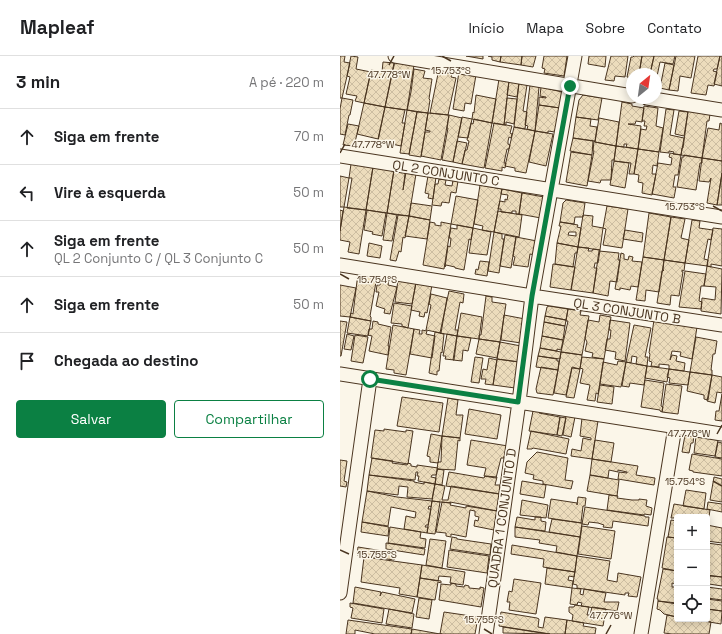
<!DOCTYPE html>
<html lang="pt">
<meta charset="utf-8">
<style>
:root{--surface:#fff;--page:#f2f2f2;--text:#202124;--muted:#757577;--line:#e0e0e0;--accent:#0b8043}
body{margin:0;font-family:"Space Grotesk",sans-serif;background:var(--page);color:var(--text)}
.controls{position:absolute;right:12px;bottom:12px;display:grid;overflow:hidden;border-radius:4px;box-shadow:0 2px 10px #0003}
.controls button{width:36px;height:36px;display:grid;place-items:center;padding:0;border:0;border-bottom:1px solid var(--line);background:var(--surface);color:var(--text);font:20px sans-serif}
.compass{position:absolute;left:286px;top:12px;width:36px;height:36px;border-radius:50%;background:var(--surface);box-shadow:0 2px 10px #0003;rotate:29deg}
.stop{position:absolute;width:12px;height:12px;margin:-9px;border:3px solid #0b8043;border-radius:50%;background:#fff}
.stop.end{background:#0b8043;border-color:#fff;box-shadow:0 1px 4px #0008}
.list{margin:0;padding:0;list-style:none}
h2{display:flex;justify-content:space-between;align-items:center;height:52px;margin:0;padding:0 16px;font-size:17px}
h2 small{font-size:13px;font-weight:400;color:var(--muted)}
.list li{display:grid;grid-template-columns:26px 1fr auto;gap:12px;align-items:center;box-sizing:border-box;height:56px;padding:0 16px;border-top:1px solid var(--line)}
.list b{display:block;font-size:15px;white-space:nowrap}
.list p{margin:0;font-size:13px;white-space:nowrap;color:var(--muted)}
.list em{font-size:13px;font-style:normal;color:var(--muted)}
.actions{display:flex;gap:8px;padding:12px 16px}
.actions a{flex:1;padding:9px 0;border:1px solid var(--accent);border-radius:4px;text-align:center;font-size:14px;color:var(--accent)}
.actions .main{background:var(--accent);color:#fff}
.icon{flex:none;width:22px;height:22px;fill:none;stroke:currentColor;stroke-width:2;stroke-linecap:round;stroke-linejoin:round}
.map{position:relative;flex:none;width:382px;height:578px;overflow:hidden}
header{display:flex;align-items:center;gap:24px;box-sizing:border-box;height:56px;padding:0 20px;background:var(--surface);border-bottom:1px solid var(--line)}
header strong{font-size:19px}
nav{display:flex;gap:22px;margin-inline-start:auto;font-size:14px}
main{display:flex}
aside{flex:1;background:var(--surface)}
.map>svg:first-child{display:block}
</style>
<header>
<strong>Mapleaf</strong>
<nav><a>Início</a><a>Mapa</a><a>Sobre</a><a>Contato</a></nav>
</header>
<main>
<aside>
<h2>3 min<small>A pé · 220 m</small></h2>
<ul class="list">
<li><svg class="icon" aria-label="ahead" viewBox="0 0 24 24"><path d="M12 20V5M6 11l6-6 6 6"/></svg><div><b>Siga em frente</b></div><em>70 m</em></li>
<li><svg class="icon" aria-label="left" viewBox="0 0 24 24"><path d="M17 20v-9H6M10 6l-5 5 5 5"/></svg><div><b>Vire à esquerda</b></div><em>50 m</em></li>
<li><svg class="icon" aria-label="ahead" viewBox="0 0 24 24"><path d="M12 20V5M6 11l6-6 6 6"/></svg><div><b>Siga em frente</b><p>QL 2 Conjunto C / QL 3 Conjunto C</p></div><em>50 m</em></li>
<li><svg class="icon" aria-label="ahead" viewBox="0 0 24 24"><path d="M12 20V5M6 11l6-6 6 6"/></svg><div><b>Siga em frente</b></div><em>50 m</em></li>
<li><svg class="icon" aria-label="arrive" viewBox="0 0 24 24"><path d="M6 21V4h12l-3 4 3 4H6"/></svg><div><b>Chegada ao destino</b></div></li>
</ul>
<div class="actions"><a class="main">Salvar</a><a>Compartilhar</a></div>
</aside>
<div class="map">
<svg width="382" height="578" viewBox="0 0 382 578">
<defs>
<pattern id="building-cross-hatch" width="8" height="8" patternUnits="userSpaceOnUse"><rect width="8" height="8" fill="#ecdcbc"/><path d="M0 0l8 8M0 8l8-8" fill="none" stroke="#ccbda1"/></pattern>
</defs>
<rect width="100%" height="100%" fill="#fbf6e9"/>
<path fill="url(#building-cross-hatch)" stroke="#4a3520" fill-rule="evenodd" d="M 0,0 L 5,0 L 4,6 L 10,7 L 2,42 L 0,42 Z
M 11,0 L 18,1 L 16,13 L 31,16 L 24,47 L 15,45 L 17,40 L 6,38 L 10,21 L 7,20 Z
M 126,0 L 143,0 L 143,3 Z
M 148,0 L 161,0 L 160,6 L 152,4 L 152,1 Z
M 161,0 L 182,0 L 181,9 L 160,6 Z
M 182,0 L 196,0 L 193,11 L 181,9 Z
M 204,0 L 227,0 L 224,20 L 204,17 L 205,13 L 202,12 Z
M 249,0 L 266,0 L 265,11 L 248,8 Z
M 271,0 L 288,0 L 285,21 L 275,20 L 274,25 L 265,24 Z
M 294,0 L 302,0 L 299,18 L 292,18 L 292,22 L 287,21 L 291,1 L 293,1 Z
M 302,0 L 314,0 L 310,18 L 299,18 Z
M 314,0 L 335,0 L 333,8 L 320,6 L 316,25 L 316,18 L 310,18 Z
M 336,0 L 355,0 L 351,22 L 340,20 L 338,35 L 329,34 Z
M 358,0 L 380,0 L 377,13 L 374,13 L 373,15 L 377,16 L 374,30 L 368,29 L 366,39 L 351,37 Z
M 380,0 L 382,0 L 382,30 L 374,28 Z
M 55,5 L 74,9 L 67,54 L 45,51 Z
M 43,6 L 54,7 L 45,51 L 24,47 L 31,14 L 42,16 Z
M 325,7 L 334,9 L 329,34 L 320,32 Z
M 74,13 L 85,15 L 83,22 L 92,23 L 89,43 L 90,44 L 88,57 L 67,54 L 71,36 Z
M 99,13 L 107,15 L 107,17 L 112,18 L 111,21 L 116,22 L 108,59 L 90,57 Z
M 119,16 L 136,19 L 131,48 L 125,47 L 124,55 L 113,53 Z
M 159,23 L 169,25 L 164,69 L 152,67 Z
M 169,25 L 179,27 L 177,41 L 167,39 Z
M 179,27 L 187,29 L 183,55 L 187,56 L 185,73 L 174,71 Z
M 190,29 L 199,31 L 195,75 L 187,73 L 188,70 L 185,69 Z
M 201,31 L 222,36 L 220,52 L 199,49 L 199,41 L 206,42 L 206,41 L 200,40 Z
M 136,39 L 156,43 L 152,67 L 132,63 L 133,56 L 134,57 Z
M 243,39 L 262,42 L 258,64 L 236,61 L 239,44 Z
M 2,42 L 13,44 L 10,59 L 9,59 L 5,79 L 0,78 L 0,53 Z
M 167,42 L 177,43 L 174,68 L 166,66 L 166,69 L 164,69 Z
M 282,46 L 292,48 L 292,50 L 304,52 L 302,66 L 296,65 L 295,68 L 288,68 L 301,70 L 298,93 L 286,91 L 287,88 L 284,88 L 284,91 L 276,90 Z
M 24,47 L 45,51 L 38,83 L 17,78 Z
M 199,49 L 220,52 L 215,76 L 208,75 L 208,77 L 195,75 Z
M 304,50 L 318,52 L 316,70 L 323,72 L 319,96 L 298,93 L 301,73 L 306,74 L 307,70 L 304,70 L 305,65 L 302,65 Z
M 45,51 L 65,54 L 62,67 L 65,67 L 61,90 L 38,85 Z
M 326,53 L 334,54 L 330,79 L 344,82 L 341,99 L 333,98 L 334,96 L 329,95 L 329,97 L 320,96 Z
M 67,54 L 77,56 L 69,98 L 60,97 Z
M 339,55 L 348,56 L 344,80 L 335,78 Z
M 348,55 L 370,58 L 369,65 L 367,65 L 362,102 L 341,99 L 342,92 L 343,92 Z
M 77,56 L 88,57 L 81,101 L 69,99 Z
M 88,57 L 109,59 L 101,104 L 81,100 L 85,76 L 90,76 L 90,75 L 85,74 Z
M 109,59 L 122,62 L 113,106 L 102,104 L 108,72 L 107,72 Z
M 122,61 L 132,63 L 128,82 L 118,81 Z
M 236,61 L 251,63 L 250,70 L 257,71 L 255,85 L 233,82 Z
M 259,62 L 279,66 L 276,90 L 255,86 Z
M 134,63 L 152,67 L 144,112 L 122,108 L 125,94 L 127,94 L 129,85 L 127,84 L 131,67 L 133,68 Z
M 154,67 L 172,70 L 170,77 L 172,78 L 171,82 L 169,81 L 168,85 L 168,88 L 170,89 L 169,93 L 167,93 L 164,107 L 166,107 L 165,112 L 162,111 L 162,115 L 145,112 Z
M 380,67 L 382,68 L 382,105 L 362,102 L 368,72 L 379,74 Z
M 8,68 L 19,70 L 14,90 L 3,89 Z
M 174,71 L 195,75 L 186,117 L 175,115 L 175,112 L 165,110 Z
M 195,75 L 213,78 L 206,110 L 189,106 Z
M 233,82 L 253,85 L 252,99 L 230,95 Z
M 117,85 L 127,87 L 122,108 L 113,106 Z
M 254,85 L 255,86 L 276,90 L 274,104 L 272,104 L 271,124 L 261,124 L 260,127 L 248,125 L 254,95 L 253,95 Z
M 276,90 L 298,93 L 294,118 L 289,118 L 291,107 L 274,105 Z
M 298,93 L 319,96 L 317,110 L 313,109 L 312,118 L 316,118 L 312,139 L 302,137 L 303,127 L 298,126 L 299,119 L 294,118 Z
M 231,96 L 252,99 L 247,130 L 226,126 Z
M 330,97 L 341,99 L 338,119 L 335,119 L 333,131 L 336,131 L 334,142 L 312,138 L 318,107 L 331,109 L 332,102 L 329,101 Z
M 344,99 L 362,102 L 362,107 L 360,107 L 356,134 L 337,131 L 342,101 L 344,101 Z
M 362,102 L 382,105 L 382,117 L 377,149 L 367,147 L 371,122 L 369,126 L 359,125 Z
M 274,105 L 289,107 L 285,132 L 270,129 Z
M 11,108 L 33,111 L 26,154 L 7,152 L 12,122 L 9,122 Z
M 33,111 L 54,114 L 47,157 L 26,154 Z
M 54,114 L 64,116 L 65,118 L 63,134 L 66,116 L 76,118 L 69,160 L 47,157 Z
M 382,117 L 382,149 L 377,149 Z
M 0,120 L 9,122 L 4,151 L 0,151 Z
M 88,120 L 96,121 L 93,143 L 88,142 L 89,138 L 85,137 Z
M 99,123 L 106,124 L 105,129 L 112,130 L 113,124 L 118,125 L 116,137 L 111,136 L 109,147 L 102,146 L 101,150 L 92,149 L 95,128 L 98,128 Z
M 140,129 L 162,133 L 154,176 L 142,174 L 143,170 L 134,168 Z
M 162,133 L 182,137 L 179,158 L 176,158 L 176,155 L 172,155 L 172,157 L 161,156 L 161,153 L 158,153 L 160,145 L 165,146 L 165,143 L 167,144 L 168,139 L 161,138 Z
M 182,137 L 204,141 L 201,162 L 179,158 Z
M 116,140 L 138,144 L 133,172 L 111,168 Z
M 226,144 L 245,147 L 243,161 L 235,161 L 234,168 L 220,166 L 223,147 Z
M 71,147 L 92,150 L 90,164 L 69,160 Z
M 267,150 L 288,153 L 282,192 L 263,189 L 266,173 L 263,172 Z
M 4,151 L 26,154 L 19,198 L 8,196 L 10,186 L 0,184 L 0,175 Z
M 0,154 L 3,155 L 0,175 Z
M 27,154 L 46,157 L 42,180 L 32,178 L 33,176 L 24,174 Z
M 158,155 L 182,159 L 179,181 L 154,176 Z
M 47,157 L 57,159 L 52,185 L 43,184 Z
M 309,157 L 331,161 L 324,204 L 303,201 Z
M 58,159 L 69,160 L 65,182 L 63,181 L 61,196 L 59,195 L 56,205 L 50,204 Z
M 243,159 L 253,160 L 252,170 L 263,172 L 260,194 L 238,191 Z
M 69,160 L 90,164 L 87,183 L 65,180 Z
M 331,161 L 345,163 L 341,182 L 349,184 L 345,207 L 324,204 Z
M 352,164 L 360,165 L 359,172 L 373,174 L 371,184 L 368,183 L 364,203 L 368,204 L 367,210 L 345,207 Z
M 90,166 L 95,167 L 95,169 L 101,170 L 101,166 L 111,168 L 104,213 L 83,209 Z
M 220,166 L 238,169 L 237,171 L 241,172 L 238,191 L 217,187 L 221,170 L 219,170 ZM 229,176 L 236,176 L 236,180 L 228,179 Z
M 117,169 L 133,172 L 131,184 L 129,183 L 124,214 L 115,212 L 115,211 L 106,209 L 105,211 L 108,190 L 110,191 L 111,182 L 109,182 L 111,172 L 117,173 Z
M 133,172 L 151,176 L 147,199 L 129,197 Z
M 373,172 L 382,173 L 382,210 L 371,208 L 371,211 L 367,210 Z
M 285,174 L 303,177 L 302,186 L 283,183 Z
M 154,176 L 162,178 L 162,183 L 164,183 L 159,217 L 148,215 Z
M 165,179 L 176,181 L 171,212 L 160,210 Z
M 176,181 L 197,185 L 195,199 L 190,198 L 188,211 L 173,209 L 175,201 L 173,200 Z
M 29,187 L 42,190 L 40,202 L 27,200 Z
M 217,187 L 238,191 L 237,197 L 235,197 L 233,211 L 215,208 Z
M 238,191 L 249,192 L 248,195 L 252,195 L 253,193 L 260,194 L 258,207 L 255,207 L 254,212 L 257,212 L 253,237 L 231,234 Z
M 259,195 L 279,197 L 278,204 L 280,204 L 277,226 L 270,225 L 268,240 L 253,237 Z
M 281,197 L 284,198 L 284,203 L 288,204 L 289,200 L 293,201 L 292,205 L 302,206 L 298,231 L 291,230 L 290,234 L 280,232 L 280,234 L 275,233 Z
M 303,201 L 324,204 L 319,236 L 306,234 L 305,245 L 296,244 Z
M 324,204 L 345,207 L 344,215 L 342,214 L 342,216 L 343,216 L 339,240 L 331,239 L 330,249 L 317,247 L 322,215 L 323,215 L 324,214 L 323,214 Z
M 140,205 L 149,206 L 147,220 L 135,218 L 136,213 L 138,214 Z
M 213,208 L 235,211 L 231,234 L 210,231 Z
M 367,210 L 382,213 L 381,258 L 361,255 L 362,242 L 375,244 L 376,231 L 364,230 Z
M 345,215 L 366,218 L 364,230 L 361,230 L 359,245 L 362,246 L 361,253 L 339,251 Z
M 18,217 L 38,220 L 37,226 L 36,226 L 30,260 L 31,261 L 31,265 L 10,261 L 11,257 L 13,258 Z
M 42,221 L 49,223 L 48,229 L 57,231 L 50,258 L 44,257 L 45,253 L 36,250 L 39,236 L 36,236 L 37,229 L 40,229 Z
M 58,224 L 76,227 L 72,248 L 55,246 Z
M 76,226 L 92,229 L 87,257 L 85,256 L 84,261 L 79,260 L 80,256 L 71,254 Z
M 0,229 L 16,232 L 10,261 L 0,260 Z
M 109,235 L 124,238 L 123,247 L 120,246 L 115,274 L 118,274 L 117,280 L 100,277 Z
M 91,238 L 107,242 L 101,277 L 86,274 L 91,249 L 89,248 Z
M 146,240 L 152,241 L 152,246 L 166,248 L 160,286 L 139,283 L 139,279 L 141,279 Z
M 54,247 L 72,250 L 68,272 L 62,270 L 62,268 L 51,267 Z
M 209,250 L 228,253 L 226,264 L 205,260 L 207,251 Z
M 228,253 L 241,255 L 240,259 L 249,260 L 242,299 L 221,296 L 228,265 L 226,265 Z
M 121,257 L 142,261 L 139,283 L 117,280 Z
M 164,259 L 185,263 L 181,287 L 161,284 Z
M 260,259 L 271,261 L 264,303 L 252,301 L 253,297 L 245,295 L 247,286 L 245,282 L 248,264 L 259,266 Z
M 205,260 L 226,264 L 225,270 L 204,266 Z
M 10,261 L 31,265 L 28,280 L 7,277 Z
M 270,264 L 290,267 L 285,305 L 275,303 L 276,296 L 265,294 L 267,283 L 270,283 L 271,274 L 269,274 Z
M 314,264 L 357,271 L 352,303 L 340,300 L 341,296 L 332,295 L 330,304 L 332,299 L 337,300 L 336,305 L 345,307 L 344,315 L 329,313 L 329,309 L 319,308 L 319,311 L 311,310 L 312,306 L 309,305 L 310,298 L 309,297 Z
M 0,265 L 7,266 L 1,300 L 0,300 Z
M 33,265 L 38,266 L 38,268 L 51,271 L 48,290 L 49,290 L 48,299 L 29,295 L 32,280 L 28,279 L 29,273 L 32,273 Z
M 204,266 L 225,270 L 223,284 L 202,280 Z
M 53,269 L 74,273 L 66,319 L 54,317 L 54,314 L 46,313 Z
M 294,269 L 311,272 L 305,301 L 308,301 L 307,310 L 296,308 L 297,301 L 292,300 L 291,307 L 286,306 Z
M 74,273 L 80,274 L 79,278 L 82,278 L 82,274 L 87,275 L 86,278 L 95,280 L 92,302 L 70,298 Z
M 95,276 L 104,278 L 102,297 L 101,296 L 99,315 L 97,315 L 97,319 L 89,317 Z
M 7,278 L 14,280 L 11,294 L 4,293 Z
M 107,278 L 117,280 L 114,304 L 105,303 L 106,300 L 103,300 Z
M 15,279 L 28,281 L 23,307 L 11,305 Z
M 117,280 L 131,282 L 128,295 L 123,294 L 122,305 L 113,304 Z
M 202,280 L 223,284 L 221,294 L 217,293 L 217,295 L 200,292 Z
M 356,281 L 377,285 L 375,298 L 373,298 L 371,314 L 372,314 L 372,319 L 350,316 Z
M 139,283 L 160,286 L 157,302 L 136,298 Z
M 160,286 L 181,290 L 179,306 L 157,303 Z
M 200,292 L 221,296 L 220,303 L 198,300 Z
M 221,296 L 242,299 L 240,313 L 232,311 L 226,339 L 214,337 Z
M 198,300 L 217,303 L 217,305 L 219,305 L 218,314 L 196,311 Z
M 135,301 L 143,302 L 139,327 L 131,326 Z
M 242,301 L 264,303 L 258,338 L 256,337 L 255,345 L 247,344 L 250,329 L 240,327 L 243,313 L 240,312 Z
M 149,302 L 157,304 L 153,329 L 145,328 L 146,323 L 141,323 L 143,313 L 147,314 Z
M 157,303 L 179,306 L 175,332 L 153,329 Z
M 278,305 L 286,306 L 281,331 L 260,328 L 263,306 L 277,309 Z
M 286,306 L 307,310 L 304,329 L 290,327 L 289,331 L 282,330 Z
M 307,310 L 329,313 L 327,326 L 305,322 Z
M 201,311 L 218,314 L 213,339 L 197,337 L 196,333 Z
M 232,312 L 240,313 L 234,342 L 226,341 Z
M 329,313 L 350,316 L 348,329 L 329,327 L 330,322 L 327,321 Z
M 350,316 L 372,319 L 368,344 L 364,343 L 364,339 L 347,335 Z
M 372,319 L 382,321 L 382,337 L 377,336 L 375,347 L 367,345 Z
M 305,324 L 324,327 L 321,350 L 323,351 L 322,356 L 320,355 L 320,354 L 301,351 Z
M 326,328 L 342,330 L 338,358 L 322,356 Z
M 260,329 L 274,331 L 272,348 L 257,346 Z
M 382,338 L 382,365 L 375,364 L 376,355 L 379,355 Z
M 62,341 L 103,347 L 99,376 L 57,370 Z
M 108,342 L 118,344 L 116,359 L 123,359 L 120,382 L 102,380 Z
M 129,353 L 161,359 L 157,383 L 125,378 Z
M 193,355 L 200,355 L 199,357 L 220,361 L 217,379 L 189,375 Z
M 226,360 L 235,361 L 231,381 L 223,379 Z
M 220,361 L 226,362 L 222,380 L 217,379 Z
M 242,362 L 258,365 L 252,403 L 231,400 L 232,393 L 241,395 L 243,382 L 251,384 L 251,382 L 240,380 Z
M 44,373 L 66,376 L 66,374 L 73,375 L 68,408 L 31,402 L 35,374 L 44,375 Z
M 191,375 L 229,383 L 226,398 L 193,392 L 192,393 L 187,393 Z
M 91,378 L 102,380 L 98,407 L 90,406 L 90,401 L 87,400 Z
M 345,379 L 354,380 L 353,387 L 351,387 L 349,397 L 342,396 Z
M 102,380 L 120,382 L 120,385 L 118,384 L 115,414 L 97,413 L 98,406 L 101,406 Z
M 356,380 L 378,384 L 375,400 L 354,397 Z
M 131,384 L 168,390 L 167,400 L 164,400 L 164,402 L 161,402 L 156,422 L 144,420 L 146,412 L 127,409 Z
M 255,384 L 274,387 L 271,406 L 252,403 Z
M 378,386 L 382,387 L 382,402 L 375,401 Z
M 197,396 L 228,402 L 225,424 L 233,425 L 231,433 L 203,428 L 203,425 L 193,423 L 194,419 L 185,417 L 187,406 Z
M 352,398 L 382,403 L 382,420 L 353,416 L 353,415 L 349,414 Z
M 32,402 L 53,405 L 52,407 L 67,409 L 68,407 L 71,408 L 71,410 L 77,411 L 77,409 L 98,412 L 96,419 L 92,419 L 91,421 L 96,422 L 95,428 L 78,425 L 79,420 L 77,420 L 78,416 L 76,416 L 75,424 L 29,419 Z
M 252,403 L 298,410 L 296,419 L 315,422 L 314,429 L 278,423 L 279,416 L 287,417 L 287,416 L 278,414 L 278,416 L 269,414 L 268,422 L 250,419 Z
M 0,404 L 7,405 L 4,425 L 7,426 L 6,431 L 0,430 Z
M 97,413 L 104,414 L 102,429 L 95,428 Z
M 109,416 L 144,422 L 145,420 L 157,421 L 155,429 L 160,429 L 159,438 L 106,430 Z
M 29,419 L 74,425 L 74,426 L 84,428 L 84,426 L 95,428 L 92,443 L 67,441 L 68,431 L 59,430 L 58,439 L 27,435 Z
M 250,419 L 279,424 L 277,440 L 247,435 Z
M 374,421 L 382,423 L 382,446 L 370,444 Z
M 182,425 L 206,429 L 204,442 L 180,438 Z
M 95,428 L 105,430 L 102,444 L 108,444 L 111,430 L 160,438 L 157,455 L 110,446 L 110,447 L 92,445 Z
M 346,434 L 366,437 L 364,453 L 343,450 Z
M 27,435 L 57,441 L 92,445 L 91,451 L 89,450 L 88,453 L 91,453 L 88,469 L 86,469 L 85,471 L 88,471 L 87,477 L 64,473 L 66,460 L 75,462 L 76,456 L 51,451 L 48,470 L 22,466 Z
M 269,439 L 278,440 L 277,442 L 292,444 L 299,444 L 299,443 L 307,444 L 306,450 L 312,452 L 311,459 L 304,458 L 304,459 L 267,454 Z
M 238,441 L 246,442 L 245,450 L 243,450 L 241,467 L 208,462 L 211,443 L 237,447 L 237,449 Z
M 182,444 L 208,449 L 206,462 L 180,459 Z
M 92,445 L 100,446 L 95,478 L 87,477 Z
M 102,446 L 111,447 L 110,449 L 126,452 L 126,450 L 157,455 L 154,474 L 134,470 L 135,464 L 138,465 L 139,461 L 135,460 L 135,455 L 130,454 L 126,481 L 111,478 L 111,481 L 106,480 L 106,477 L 96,476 Z
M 368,446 L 382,448 L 382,456 L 367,453 Z
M 334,448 L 370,454 L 368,467 L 367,467 L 367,461 L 331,462 Z
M 245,451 L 305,460 L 305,461 L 309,461 L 308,470 L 273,465 L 272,472 L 263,471 L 264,469 L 258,467 L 249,466 L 248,469 L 242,468 Z
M 177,461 L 195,464 L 195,461 L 201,461 L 201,465 L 206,466 L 205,475 L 175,471 Z
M 212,463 L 242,467 L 240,481 L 209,476 Z
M 331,464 L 337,465 L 337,482 L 328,481 Z
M 22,466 L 49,471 L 48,480 L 21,476 Z
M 367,469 L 382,472 L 382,487 L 367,485 Z
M 242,470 L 275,475 L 271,503 L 238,498 Z
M 50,471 L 81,476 L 80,482 L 86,483 L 85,492 L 48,487 Z
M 175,471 L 240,481 L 237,500 L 216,496 L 217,490 L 199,487 L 200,484 L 175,481 Z
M 112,481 L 117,482 L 117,483 L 151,488 L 150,499 L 110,493 Z
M 327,481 L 337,482 L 337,515 L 322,512 Z
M 90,483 L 106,485 L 102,512 L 86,509 Z
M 46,487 L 85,493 L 84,499 L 46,493 Z
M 367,487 L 382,489 L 382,521 L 367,519 Z
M 172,489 L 237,500 L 235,516 L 203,511 L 204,503 L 171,498 Z
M 18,491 L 55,497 L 54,504 L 17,499 Z
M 109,494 L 149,500 L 147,517 L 107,511 Z
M 237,500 L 270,505 L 267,524 L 277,526 L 278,517 L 301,521 L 297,541 L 288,540 L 289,537 L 285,537 L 285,539 L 237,532 L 237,529 L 233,528 Z
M 24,501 L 82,509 L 77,541 L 59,538 L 60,532 L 21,526 Z
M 82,509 L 125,516 L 123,529 L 110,527 L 111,521 L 99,520 L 98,525 L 80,522 Z
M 207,512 L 235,516 L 234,521 L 229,520 L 228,524 L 233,525 L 232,532 L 205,528 Z
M 323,513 L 337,515 L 337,528 L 332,527 L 332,531 L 337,531 L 337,547 L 318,545 L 318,543 L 317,543 Z
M 370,520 L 382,521 L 382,530 L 369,528 Z
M 80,522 L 101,525 L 101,527 L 98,526 L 95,544 L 77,541 Z
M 174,523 L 201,527 L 196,558 L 169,554 L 170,546 L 167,546 L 169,535 L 172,536 Z
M 111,527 L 116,528 L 116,530 L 124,531 L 125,529 L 129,530 L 129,532 L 140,533 L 140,531 L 144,532 L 141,551 L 99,544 L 101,528 L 111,529 Z
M 15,531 L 41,536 L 40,540 L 42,536 L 75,543 L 72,557 L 13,547 Z
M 367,531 L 382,533 L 382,544 L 367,542 Z
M 232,532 L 241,533 L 240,538 L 243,539 L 244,533 L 266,537 L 264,546 L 279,546 L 277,555 L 241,550 L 242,547 L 238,546 L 237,549 L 230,548 Z
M 79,542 L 92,544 L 89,563 L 76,561 Z
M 367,543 L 382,545 L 382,555 L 367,553 Z
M 318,545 L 337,548 L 337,561 L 324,558 L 320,554 L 317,553 Z
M 10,547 L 44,553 L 42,567 L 11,562 L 13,552 L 10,551 Z
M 235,549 L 249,551 L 247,559 L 250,559 L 252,551 L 266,553 L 263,570 L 232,565 L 233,559 L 229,556 L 229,551 L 234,551 Z
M 49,553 L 74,558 L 72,572 L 46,568 Z
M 367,553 L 382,555 L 381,568 L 352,563 L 367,563 Z
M 104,556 L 138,561 L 135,578 L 100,578 Z
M 161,556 L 197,562 L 199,563 L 198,571 L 203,572 L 205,561 L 227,564 L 225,578 L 210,578 L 159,570 Z
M 327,559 L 337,561 L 337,563 L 352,563 L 371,566 L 369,578 L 332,578 L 324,577 Z
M 8,564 L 72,573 L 71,578 L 35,578 L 15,574 L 15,578 L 6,578 Z
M 227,564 L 244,567 L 243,570 L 256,572 L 255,578 L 225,578 Z
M 163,571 L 202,577 L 210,578 L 163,577 Z
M 72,573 L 100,578 L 102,578 L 71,578 Z"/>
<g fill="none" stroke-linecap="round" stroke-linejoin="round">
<g stroke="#4a3520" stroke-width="15">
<path id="minor" d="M 55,0 L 292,40
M 307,42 L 382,54
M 0,100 L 382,161
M 0,209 L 192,240 L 382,269
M 0,318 L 382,378
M 0,537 L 30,323
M 146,578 L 179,346 L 192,240 L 235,0
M 301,578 L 335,371"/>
</g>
<use href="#minor" stroke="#fbf6e9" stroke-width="13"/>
</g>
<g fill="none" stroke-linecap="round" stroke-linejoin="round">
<path stroke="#0b8043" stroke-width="5" d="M 30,323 L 178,346 L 192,240 L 230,30"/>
</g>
<path fill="none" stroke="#4a3520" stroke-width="1.5" d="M 102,0 L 111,5M 49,9 L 54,0M 0,97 L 5,88M 373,150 L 382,155M 0,218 L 9,223M 377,378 L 382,369M 373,425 L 382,430M 0,494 L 9,498M 144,573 L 152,578M 266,578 L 271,569"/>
<g text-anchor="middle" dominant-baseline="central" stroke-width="3" stroke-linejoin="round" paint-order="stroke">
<g font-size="13" fill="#4a3520" stroke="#fbf6e9">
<text transform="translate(106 117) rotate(9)">QL 2 CONJUNTO C</text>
<text transform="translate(287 255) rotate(9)">QL 3 CONJUNTO B</text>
<text transform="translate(162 462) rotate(-82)">QUADRA 1 CONJUNTO D</text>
</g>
</g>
<g font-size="10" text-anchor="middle" fill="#4a3520" stroke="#fbf6e9" stroke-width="3" stroke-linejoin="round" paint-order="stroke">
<text x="111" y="18">15.753°S</text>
<text x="49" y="22">47.778°W</text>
<text x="33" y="92">47.778°W</text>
<text x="345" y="154">15.753°S</text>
<text x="37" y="227">15.754°S</text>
<text x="349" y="381">47.776°W</text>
<text x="345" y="429">15.754°S</text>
<text x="37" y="502">15.755°S</text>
<text x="271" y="563">47.776°W</text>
<text x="144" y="567">15.755°S</text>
</g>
</svg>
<div class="controls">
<button>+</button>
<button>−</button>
<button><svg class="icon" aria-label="locate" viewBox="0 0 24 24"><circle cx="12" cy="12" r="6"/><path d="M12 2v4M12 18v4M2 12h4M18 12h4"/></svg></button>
</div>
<svg class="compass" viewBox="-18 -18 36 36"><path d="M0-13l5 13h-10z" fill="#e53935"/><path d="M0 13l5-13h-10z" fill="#757577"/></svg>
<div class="stop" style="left:30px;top:323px"></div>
<div class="stop end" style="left:230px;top:30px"></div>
</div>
</main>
